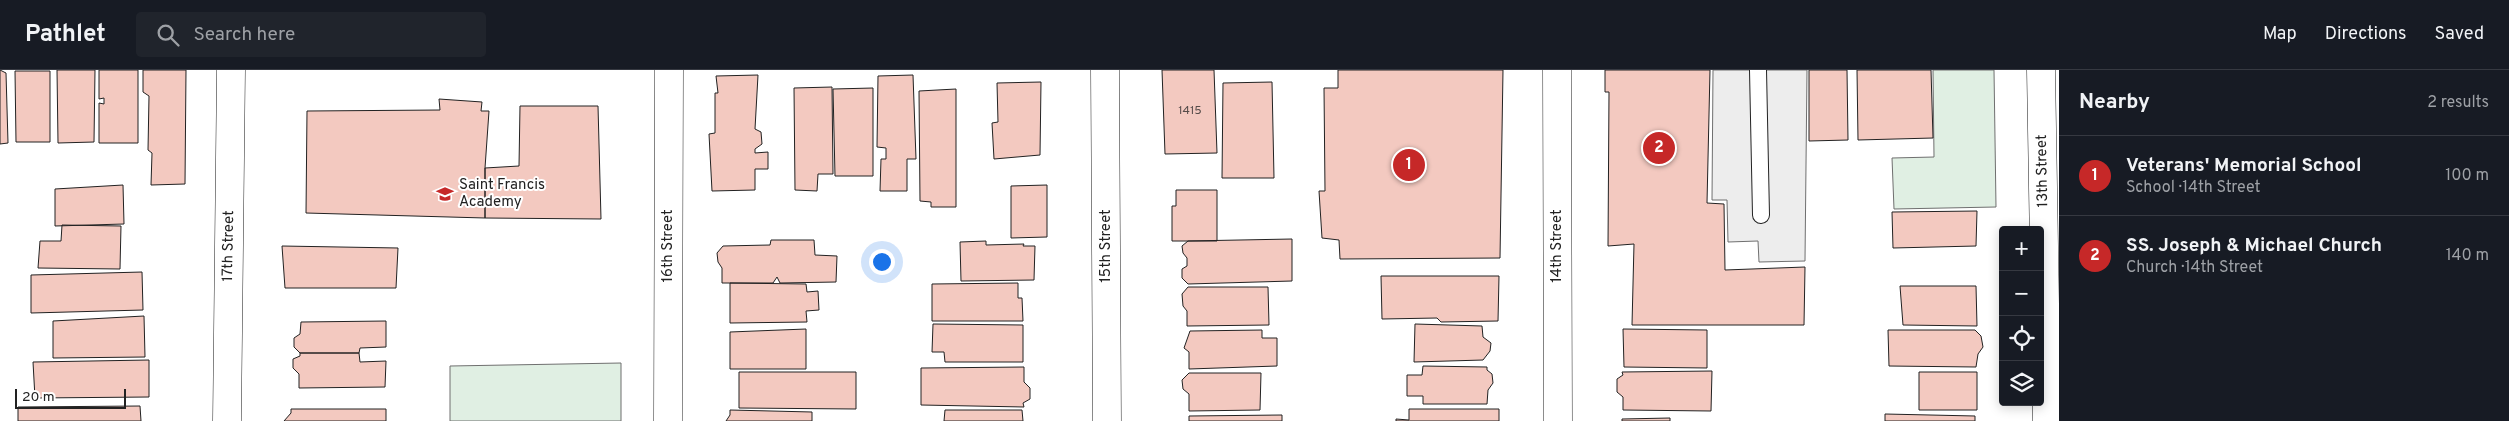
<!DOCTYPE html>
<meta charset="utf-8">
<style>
:root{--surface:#171b24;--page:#20242c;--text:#f1f3f6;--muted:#9ea1a6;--line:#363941;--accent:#c62828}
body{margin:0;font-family:Overpass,sans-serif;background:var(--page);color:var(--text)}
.controls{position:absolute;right:15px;bottom:15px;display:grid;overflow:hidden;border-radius:5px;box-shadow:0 2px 12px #0003}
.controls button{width:45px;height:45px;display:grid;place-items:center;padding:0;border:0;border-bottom:1px solid var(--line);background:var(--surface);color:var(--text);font:25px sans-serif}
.scale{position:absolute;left:15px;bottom:12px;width:111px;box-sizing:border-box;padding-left:5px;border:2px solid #222;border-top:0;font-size:14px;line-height:18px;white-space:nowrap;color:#222;-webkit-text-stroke:4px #fff;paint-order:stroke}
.you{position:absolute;left:881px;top:191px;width:18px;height:18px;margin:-12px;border:4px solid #fff;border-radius:50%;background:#1a73e8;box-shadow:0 0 0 8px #1a73e833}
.badge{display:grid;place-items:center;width:32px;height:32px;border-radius:50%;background:var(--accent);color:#fff;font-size:16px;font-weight:700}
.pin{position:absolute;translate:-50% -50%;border:2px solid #fff;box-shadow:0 1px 5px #0006}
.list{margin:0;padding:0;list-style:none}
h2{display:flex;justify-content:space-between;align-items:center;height:65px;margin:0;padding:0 20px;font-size:21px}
h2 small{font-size:16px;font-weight:400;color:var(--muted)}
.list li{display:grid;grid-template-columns:32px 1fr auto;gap:15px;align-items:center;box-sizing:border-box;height:80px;padding:0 20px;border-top:1px solid var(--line)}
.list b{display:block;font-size:19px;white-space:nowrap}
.list p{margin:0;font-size:16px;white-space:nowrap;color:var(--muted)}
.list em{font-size:16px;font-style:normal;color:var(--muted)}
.icon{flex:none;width:28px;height:28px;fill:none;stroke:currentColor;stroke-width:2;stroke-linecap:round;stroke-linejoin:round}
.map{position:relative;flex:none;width:2059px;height:351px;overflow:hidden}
header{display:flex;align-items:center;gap:30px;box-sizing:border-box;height:70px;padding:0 25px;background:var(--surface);border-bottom:1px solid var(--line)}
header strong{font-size:24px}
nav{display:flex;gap:28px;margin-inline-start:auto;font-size:18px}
.search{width:350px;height:45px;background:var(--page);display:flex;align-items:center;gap:12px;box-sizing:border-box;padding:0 18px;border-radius:5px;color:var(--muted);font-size:19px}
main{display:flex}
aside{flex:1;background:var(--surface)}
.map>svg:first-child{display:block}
</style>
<header>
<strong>Pathlet</strong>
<div class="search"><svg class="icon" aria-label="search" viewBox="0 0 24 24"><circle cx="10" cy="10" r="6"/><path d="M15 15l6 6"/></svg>Search here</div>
<nav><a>Map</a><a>Directions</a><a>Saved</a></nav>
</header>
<main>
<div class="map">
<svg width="2059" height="351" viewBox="0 0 2059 351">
<rect width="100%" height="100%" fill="#fff"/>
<path fill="#e0efe3" stroke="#6f6f6f" d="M 1933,0 L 1994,0 L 1996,137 L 1894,139 L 1892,88 L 1934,87 Z
M 621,293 L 621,351 L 450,351 L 450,296 Z"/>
<path fill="#ededed" stroke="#6f6f6f" d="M 1713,0 L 1807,0 L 1805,191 L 1759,192 L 1758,171 L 1728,172 L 1727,130 L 1712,130 Z"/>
<path fill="#f3c9c0" stroke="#222" d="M 0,0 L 6,3 L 8,73 L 0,74 Z
M 57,0 L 95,0 L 94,72 L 58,73 Z
M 99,0 L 138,0 L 138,73 L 99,73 L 99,33 L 104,34 L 104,28 L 99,29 Z
M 143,0 L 186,0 L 185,114 L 151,115 L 152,83 L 148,80 L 149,26 L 143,22 Z
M 1162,0 L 1214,0 L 1217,83 L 1165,84 Z
M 1338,0 L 1503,0 L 1500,188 L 1340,189 L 1339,170 L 1322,168 L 1319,121 L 1325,121 L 1324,18 L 1338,18 Z
M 1605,0 L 1710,0 L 1707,133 L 1724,134 L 1725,200 L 1805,197 L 1804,255 L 1632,255 L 1634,174 L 1608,176 L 1609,22 L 1605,22 Z
M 1809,0 L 1847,0 L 1848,70 L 1809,71 Z
M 1857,0 L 1931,0 L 1933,68 L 1858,70 Z
M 15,1 L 50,1 L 50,72 L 16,72 Z
M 758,5 L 755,59 L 761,62 L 762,74 L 755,79 L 755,83 L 768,82 L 768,99 L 755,99 L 755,120 L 712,121 L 709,64 L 715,63 L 715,23 L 718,23 L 716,6 Z
M 913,5 L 916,89 L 907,89 L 907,121 L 880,121 L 881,89 L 886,89 L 886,78 L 877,77 L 878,6 Z
M 1041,12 L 1040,85 L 994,89 L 992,53 L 998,52 L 997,13 Z
M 1272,12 L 1274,108 L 1222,108 L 1223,13 Z
M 832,17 L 833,104 L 818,104 L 817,121 L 795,120 L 794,18 Z
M 873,18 L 873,106 L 835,106 L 833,19 Z
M 956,19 L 956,137 L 931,137 L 931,132 L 920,131 L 919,21 Z
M 439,29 L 482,32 L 481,41 L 489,41 L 485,98 L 485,148 L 306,143 L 307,41 L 440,40 Z
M 520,36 L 598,36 L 601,149 L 485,148 L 485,98 L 519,96 Z
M 123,115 L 124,154 L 55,156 L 55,119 Z
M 1047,115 L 1047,167 L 1011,168 L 1011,116 Z
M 1176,120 L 1217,120 L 1217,171 L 1172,171 L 1172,136 L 1176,136 Z
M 1977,141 L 1976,176 L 1893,178 L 1892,142 Z
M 62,155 L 121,156 L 120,199 L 38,198 L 40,171 L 61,171 Z
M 1292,169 L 1292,211 L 1188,214 L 1182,208 L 1182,199 L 1187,196 L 1187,188 L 1183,183 L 1182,176 L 1188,171 Z
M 771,170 L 814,170 L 815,185 L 837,186 L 836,212 L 780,213 L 777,207 L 773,213 L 722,213 L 722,198 L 718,192 L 717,183 L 723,176 L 770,175 Z
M 986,171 L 986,175 L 1024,174 L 1023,176 L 1035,176 L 1034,210 L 961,211 L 960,172 Z
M 282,176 L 398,178 L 396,218 L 285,218 Z
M 142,202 L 143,240 L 31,243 L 31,205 Z
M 1381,206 L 1499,206 L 1498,251 L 1441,252 L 1437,248 L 1382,249 Z
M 730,213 L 806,214 L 807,222 L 818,221 L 819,240 L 806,241 L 807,252 L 730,253 Z
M 1018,213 L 1018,228 L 1022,228 L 1023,251 L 932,251 L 932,214 Z
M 1900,216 L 1976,216 L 1977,256 L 1903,255 Z
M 1188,217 L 1268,217 L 1269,255 L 1187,256 L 1187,241 L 1183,236 L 1182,224 Z
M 144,246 L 145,287 L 53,288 L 53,251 Z
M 386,251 L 386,277 L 360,278 L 359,283 L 300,283 L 294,277 L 294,268 L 300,264 L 301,252 Z
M 933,254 L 1023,255 L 1023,292 L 945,292 L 944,282 L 932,282 Z
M 1415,254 L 1482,256 L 1483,267 L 1491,273 L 1490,281 L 1483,290 L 1414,292 Z
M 806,259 L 806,299 L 730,299 L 730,262 Z
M 1623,259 L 1707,260 L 1707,298 L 1624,297 Z
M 1262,260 L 1262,268 L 1277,268 L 1277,296 L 1189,299 L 1189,282 L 1184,278 L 1190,261 Z
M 1888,260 L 1975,260 L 1981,266 L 1983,277 L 1978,284 L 1976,297 L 1889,296 Z
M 300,283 L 359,283 L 360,292 L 386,291 L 385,317 L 299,318 L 299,304 L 293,298 L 293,289 L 300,286 Z
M 149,290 L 149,327 L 35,328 L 33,292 Z
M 1423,296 L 1487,297 L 1487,300 L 1492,304 L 1493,313 L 1488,320 L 1487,334 L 1423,334 L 1423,326 L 1407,326 L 1407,305 L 1422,305 Z
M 1024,297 L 1024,312 L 1030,318 L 1030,329 L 1023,333 L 1024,337 L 921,335 L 921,298 Z
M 1712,301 L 1711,341 L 1623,340 L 1623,327 L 1617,322 L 1617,309 L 1623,305 L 1622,302 Z
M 739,302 L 856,302 L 856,339 L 739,338 Z
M 1919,302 L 1977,302 L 1977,340 L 1919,340 Z
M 1189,303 L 1261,303 L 1260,340 L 1189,341 L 1189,324 L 1183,319 L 1182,310 Z
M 140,336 L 141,351 L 18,351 L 18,337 Z
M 291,339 L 386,339 L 386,351 L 284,351 L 291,343 Z
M 1409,339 L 1499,339 L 1499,351 L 1396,351 L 1396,349 L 1409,350 Z
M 730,340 L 812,342 L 812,351 L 726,351 L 730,345 Z
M 945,340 L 1022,340 L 1023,351 L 944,351 Z
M 1885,344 L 1975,346 L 1975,351 L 1885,351 Z
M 1282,345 L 1282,351 L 1189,351 L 1189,346 Z
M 1670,348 L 1670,351 L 1622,351 L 1622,349 Z"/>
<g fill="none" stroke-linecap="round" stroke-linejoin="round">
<g stroke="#222" stroke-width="18">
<path id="lane" d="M 1758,0 L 1761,145"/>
</g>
<g stroke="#222" stroke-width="29">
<path id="street" d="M 1557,0 L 1558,351
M 2041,0 L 2047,351
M 227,351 L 231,0
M 668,351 L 669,0"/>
</g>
<g stroke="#222" stroke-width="29">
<path id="secondary" d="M 1105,0 L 1107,351"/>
</g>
<use href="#lane" stroke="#fff" stroke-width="16"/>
<use href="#street" stroke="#fff" stroke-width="28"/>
<use href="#secondary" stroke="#fff" stroke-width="28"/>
</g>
<defs>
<g id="school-bare" transform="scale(1.35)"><path d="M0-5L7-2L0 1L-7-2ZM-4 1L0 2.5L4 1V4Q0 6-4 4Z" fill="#c62828" stroke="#fff" stroke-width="2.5" paint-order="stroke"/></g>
</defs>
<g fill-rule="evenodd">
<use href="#school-bare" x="445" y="124"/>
</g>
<g text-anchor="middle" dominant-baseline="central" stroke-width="4" stroke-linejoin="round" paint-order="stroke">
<g font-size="12" fill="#564c4a">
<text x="1190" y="41">1415</text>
</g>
<g font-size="15" fill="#222" stroke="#fff">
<text transform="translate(2043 101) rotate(-91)">13th Street</text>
<text transform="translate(229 176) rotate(-89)">17th Street</text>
<text transform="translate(668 176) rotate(-90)">16th Street</text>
<text transform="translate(1106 176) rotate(-90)">15th Street</text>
<text transform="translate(1557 176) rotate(-90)">14th Street</text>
</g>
<g font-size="15" fill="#222" stroke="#fff" text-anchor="start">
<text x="459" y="115">Saint Francis<tspan x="459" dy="17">Academy</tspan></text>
</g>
</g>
</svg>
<div class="controls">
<button>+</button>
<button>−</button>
<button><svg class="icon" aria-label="locate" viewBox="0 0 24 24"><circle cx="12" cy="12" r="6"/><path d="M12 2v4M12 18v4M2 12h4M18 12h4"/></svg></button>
<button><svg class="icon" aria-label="layers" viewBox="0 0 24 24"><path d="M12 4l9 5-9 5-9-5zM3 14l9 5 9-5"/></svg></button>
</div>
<div class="scale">20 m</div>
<div class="you"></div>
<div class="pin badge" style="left:1409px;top:95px">1</div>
<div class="pin badge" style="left:1659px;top:78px">2</div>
</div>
<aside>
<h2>Nearby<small>2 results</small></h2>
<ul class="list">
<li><span class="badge">1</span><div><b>Veterans' Memorial School</b><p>School · 14th Street</p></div><em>100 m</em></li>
<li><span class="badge">2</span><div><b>SS. Joseph &amp; Michael Church</b><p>Church · 14th Street</p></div><em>140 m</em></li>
</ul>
</aside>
</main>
